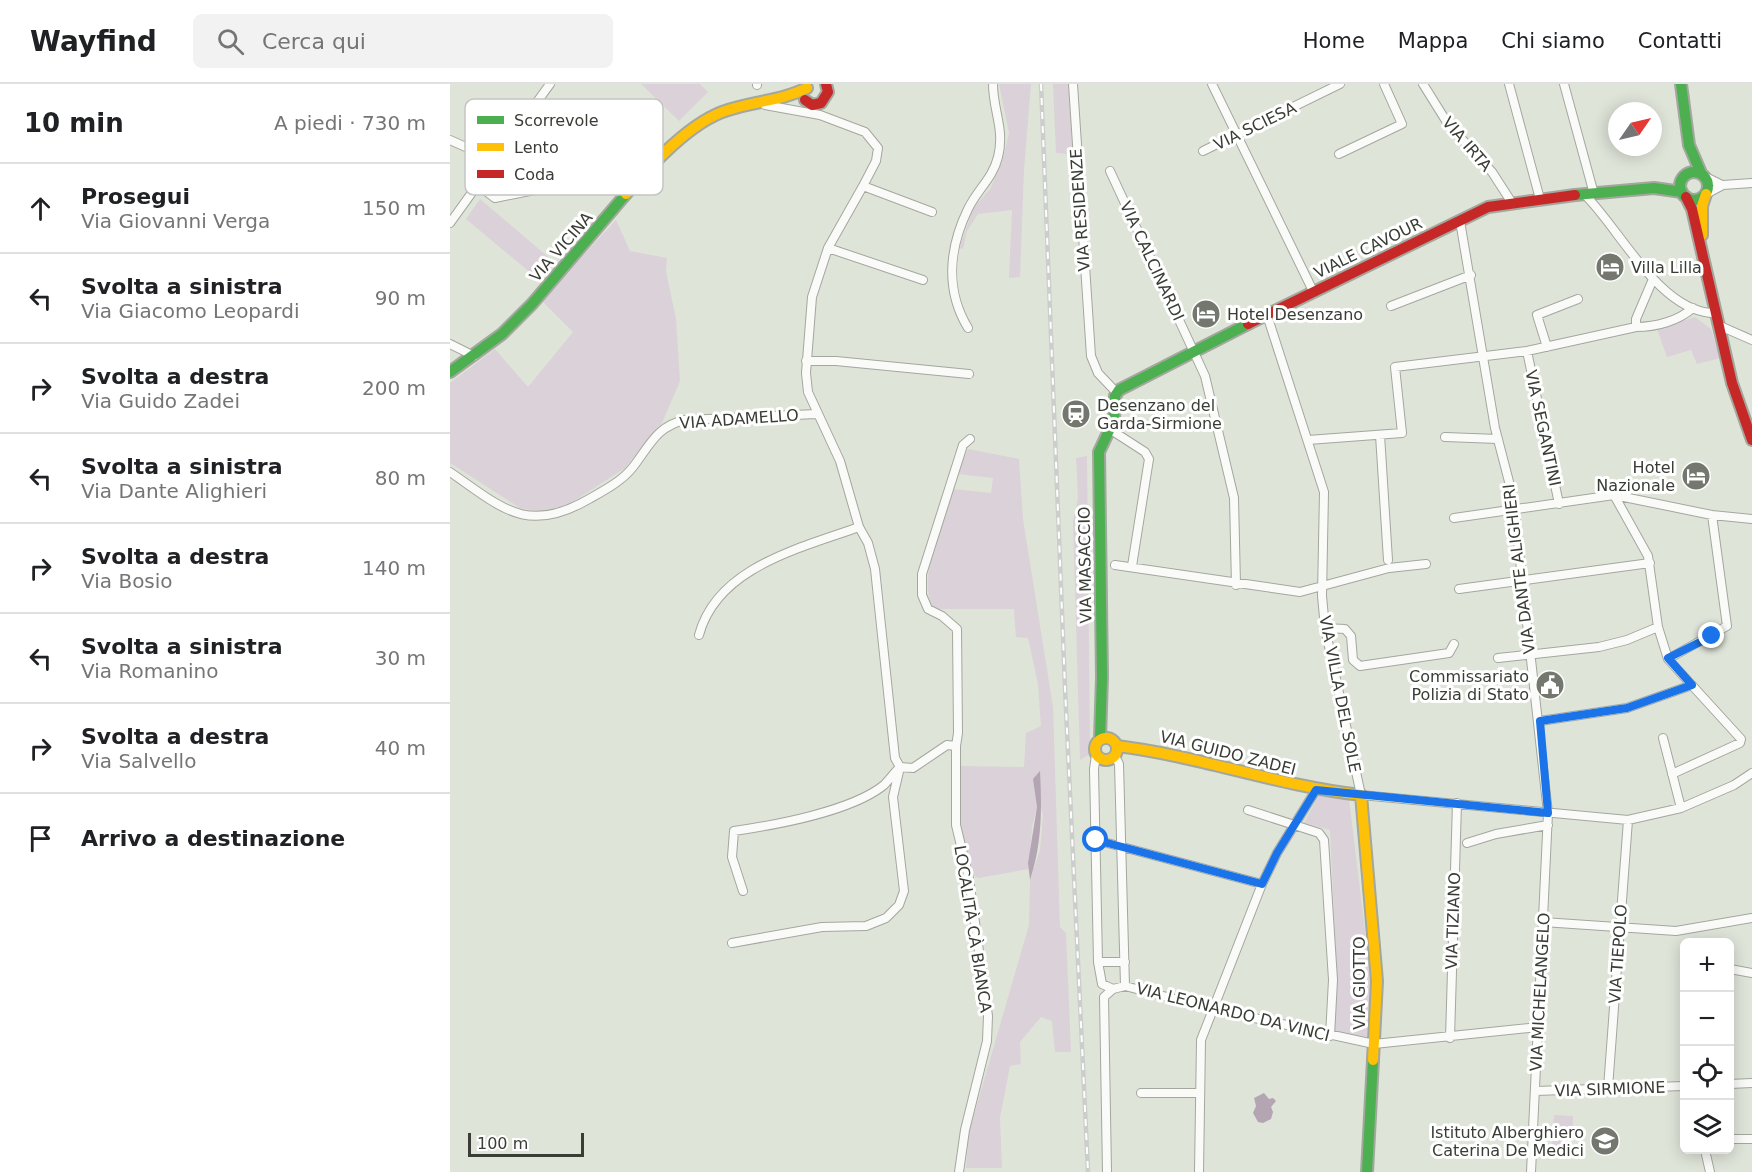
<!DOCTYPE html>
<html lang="it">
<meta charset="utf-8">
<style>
:root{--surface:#fff;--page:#f2f2f2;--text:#202124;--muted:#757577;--line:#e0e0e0}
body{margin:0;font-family:"DejaVu Sans",sans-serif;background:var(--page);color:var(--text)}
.controls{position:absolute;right:18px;bottom:18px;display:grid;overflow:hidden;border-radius:9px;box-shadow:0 3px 15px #0003}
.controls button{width:54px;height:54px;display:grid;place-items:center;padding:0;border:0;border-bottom:2px solid var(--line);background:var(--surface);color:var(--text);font:30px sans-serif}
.compass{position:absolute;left:1158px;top:18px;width:54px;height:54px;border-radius:50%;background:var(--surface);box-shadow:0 3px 15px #0003;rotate:56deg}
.scale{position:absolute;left:18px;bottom:15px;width:116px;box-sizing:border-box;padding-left:6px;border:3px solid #393d35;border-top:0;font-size:16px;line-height:21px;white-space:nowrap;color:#393d35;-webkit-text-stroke:4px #fff;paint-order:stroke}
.stop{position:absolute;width:18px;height:18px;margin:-14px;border:4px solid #1a73e8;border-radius:50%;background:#fff}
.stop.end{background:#1a73e8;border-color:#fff;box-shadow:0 2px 6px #0008}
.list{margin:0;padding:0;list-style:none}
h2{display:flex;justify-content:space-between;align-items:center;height:78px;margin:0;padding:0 24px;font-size:26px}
h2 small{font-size:20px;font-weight:400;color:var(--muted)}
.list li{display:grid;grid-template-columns:39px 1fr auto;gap:18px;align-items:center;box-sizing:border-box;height:90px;padding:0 24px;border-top:2px solid var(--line)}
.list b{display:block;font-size:22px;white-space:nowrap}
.list p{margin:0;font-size:20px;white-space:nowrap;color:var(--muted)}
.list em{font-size:20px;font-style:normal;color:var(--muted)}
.icon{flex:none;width:33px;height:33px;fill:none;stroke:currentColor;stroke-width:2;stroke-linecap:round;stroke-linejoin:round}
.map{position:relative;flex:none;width:1302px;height:1088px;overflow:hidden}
header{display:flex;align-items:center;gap:36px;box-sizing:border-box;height:84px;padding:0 30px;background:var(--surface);border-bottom:2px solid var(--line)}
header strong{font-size:28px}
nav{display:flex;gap:33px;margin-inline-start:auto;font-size:21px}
.search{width:420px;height:54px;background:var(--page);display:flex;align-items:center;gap:15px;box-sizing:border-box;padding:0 21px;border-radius:9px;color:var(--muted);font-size:22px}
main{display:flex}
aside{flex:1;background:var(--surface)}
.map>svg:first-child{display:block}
</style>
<header>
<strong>Wayfind</strong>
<div class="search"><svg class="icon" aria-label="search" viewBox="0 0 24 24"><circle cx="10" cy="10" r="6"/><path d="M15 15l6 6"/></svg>Cerca qui</div>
<nav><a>Home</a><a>Mappa</a><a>Chi siamo</a><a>Contatti</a></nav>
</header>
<main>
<aside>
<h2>10 min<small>A piedi · 730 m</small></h2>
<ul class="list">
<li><svg class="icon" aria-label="ahead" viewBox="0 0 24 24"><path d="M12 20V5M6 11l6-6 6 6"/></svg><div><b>Prosegui</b><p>Via Giovanni Verga</p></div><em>150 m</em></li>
<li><svg class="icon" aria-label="left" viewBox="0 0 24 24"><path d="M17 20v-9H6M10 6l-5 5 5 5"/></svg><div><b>Svolta a sinistra</b><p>Via Giacomo Leopardi</p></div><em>90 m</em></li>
<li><svg class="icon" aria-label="right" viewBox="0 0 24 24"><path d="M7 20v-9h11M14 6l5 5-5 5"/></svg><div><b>Svolta a destra</b><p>Via Guido Zadei</p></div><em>200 m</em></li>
<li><svg class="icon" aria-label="left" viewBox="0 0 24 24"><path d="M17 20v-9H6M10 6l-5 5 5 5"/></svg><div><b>Svolta a sinistra</b><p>Via Dante Alighieri</p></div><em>80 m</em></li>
<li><svg class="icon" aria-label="right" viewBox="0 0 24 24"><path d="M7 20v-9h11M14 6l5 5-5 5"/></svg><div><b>Svolta a destra</b><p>Via Bosio</p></div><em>140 m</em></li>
<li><svg class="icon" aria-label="left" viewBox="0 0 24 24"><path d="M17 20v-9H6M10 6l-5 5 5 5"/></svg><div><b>Svolta a sinistra</b><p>Via Romanino</p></div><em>30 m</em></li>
<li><svg class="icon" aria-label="right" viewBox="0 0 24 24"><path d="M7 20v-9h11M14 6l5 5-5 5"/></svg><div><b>Svolta a destra</b><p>Via Salvello</p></div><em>40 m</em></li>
<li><svg class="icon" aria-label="arrive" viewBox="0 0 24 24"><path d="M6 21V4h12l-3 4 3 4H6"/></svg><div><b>Arrivo a destinazione</b></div></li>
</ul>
</aside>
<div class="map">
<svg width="1302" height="1088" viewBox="0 0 1302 1088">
<rect width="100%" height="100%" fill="#dfe4d9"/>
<path fill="#dbd1d8" d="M 191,0 L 250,0 L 258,8 L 229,37 Z
M 549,0 L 581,0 L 574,86 L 570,193 L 559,194 L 562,126 L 528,130 L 517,147 L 513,165 L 509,164 L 524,123 L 540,105 L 552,78 L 559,49 Z
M 603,0 L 619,0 L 624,100 L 619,100 L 618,70 L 606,69 Z
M 30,115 L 104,178 L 89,196 L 16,135 Z
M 166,136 L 180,167 L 217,174 L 216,187 L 226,235 L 230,297 L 212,339 L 175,384 L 118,421 L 91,428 L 70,424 L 0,379 L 0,299 L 45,265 L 78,303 L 123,248 L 91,216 Z
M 1245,233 L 1261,245 L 1270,274 L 1247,280 L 1241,266 L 1217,273 L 1207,245 Z
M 518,365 L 569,375 L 573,435 L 603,623 L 610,843 L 616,849 L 621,968 L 605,968 L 602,937 L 591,933 L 570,958 L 571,980 L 560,982 L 550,1034 L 552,1084 L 516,1084 L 519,1048 L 579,841 L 580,796 L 590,766 L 593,731 L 583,695 L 587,723 L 582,743 L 579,785 L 528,794 L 521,790 C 511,751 506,723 510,682 L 574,683 L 576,649 L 591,642 L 588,600 L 578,554 L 566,553 L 564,525 L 483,525 C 466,489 494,441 503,405 L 541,409 L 543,394 L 507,390 Z
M 637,372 L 640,670 L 630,676 L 623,436 L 628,415 L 626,374 Z
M 869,711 L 899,715 L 921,895 L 917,953 L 884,948 L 887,894 L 880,746 L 854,739 Z
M 1104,1031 L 1123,1032 L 1122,1065 L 1102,1064 Z"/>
<path fill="#b4a5b3" d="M 590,687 C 592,726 592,759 580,796 L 578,779 L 587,723 L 583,695 Z
M 814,1009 L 819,1015 L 823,1014 L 826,1017 L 821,1023 L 823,1028 L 821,1035 L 813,1039 L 808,1038 L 803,1029 L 806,1022 L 804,1014 Z"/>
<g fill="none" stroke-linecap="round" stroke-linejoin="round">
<g stroke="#a3a79e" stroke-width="10">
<path id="street" d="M 623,0 L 641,272 L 648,289 L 667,309
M 762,0 L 863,207
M 973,0 L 998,40 L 1042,88 L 1062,119
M 1059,0 L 1090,115
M 1114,0 L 1144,110
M 307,1 L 307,0
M 0,56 L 45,76
M 753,67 L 890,0
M 889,70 L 952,40 L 934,0
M 660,87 L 755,292 L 784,414 L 786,501
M 1254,92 L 1272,101
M 28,101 L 45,114 L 140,95
M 413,102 L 482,128
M 1256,110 L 1273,101 L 1302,99
M 1135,111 C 1169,144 1208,225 1261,229
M 1010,137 L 1045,344 L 1063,413 L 1098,729 L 1081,1088
M 0,139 L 100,0
M 378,164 L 473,196
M 941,222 L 1021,191
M 817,231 L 874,408 L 872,512 L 875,544 L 911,711 L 1178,736 L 1231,724 L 1284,701 L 1302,689
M 1270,242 L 1302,256
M 1186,243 L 1186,235 L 1203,195
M 518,244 C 495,206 499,164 518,125 C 527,106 543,94 548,73 C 555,45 543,27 543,0
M 0,260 L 24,272
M 1097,263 L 1087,231 L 1128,215
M 1077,267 L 1109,420
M 356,277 L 386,277 L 519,290
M 661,346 L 695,368 L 699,375 L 682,482
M 930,351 L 938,476
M 995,353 L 1048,355
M 858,356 L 952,349 L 945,283 L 1077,267 L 1186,243 C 1206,243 1228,237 1243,224
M 0,388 C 52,424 77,451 139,415 C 155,406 172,397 183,383 C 200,361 207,342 235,336 L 366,330
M 1164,411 L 1198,472 L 1208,543 L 1218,575 L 1291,655 L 1290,659 L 1222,690
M 1004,434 L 1164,411 L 1262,431 L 1302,435
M 665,481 L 850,508 L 939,484 L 976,480
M 1009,505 L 1200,479
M 875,544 L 895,545 L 901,552 L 903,576 L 910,582 L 999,569 L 1004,560
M 249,551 C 267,483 351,464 409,443
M 1048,574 L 1149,563 L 1177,556 L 1208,543
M 1218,575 L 1277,542 L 1262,431
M 1090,637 L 1177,624 L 1242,601
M 1213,654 L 1231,724
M 506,662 L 508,649 L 507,545 L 492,532 L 478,525 L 472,511 L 472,490 L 513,361 L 520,355
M 646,671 L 644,685 L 648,878 L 652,900 L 663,905
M 665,672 L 669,680 L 675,902
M 450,683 L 463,684 L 497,661 L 506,662 L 506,741 L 519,795 L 538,932 L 537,957 L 515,1046 L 509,1088
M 798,726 L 869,749 L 874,756 L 883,896 L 880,952
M 646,756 L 812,800
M 1017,759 L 1046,750 L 1098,741
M 293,807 L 282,773 L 284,747 C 325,741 402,727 434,701 C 439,696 444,689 449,684
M 1093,838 L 1226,847 L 1302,834
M 282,859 L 372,843 L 416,842 L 436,834 L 449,821 L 454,807 L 443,713 L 450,683 L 445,674 L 425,485 L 418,459 L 409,443 L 390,377 L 358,308 L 356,289 L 362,213 L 378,164 L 413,102 L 426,77 L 428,64 L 415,48 L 370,31 L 315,21
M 648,878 L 675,878
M 1280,885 L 1302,889
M 1000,954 L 1007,719
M 1280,1000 L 1302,999
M 1158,1004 L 1178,736
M 1085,1007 L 1234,1002
M 691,1009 L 750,1009
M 1280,1055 L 1302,1055
M 1255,1066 L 1260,1088
M 657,1088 L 654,913 L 663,905 L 675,902 L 763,925 L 924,960 L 1089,943
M 749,1088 L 751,956 L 812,800 L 827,769 L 866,706"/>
</g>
<g stroke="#a3a79e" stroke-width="14">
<path id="fast" d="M 1231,0 L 1239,61 L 1251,89
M1230 102a14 14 0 1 1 28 0a14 14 0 1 1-28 0Z
M 1125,111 L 1204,104 L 1232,108
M 0,288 L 52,250 L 82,220 L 176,110
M 650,655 L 652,593 L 649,368 L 664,336 L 665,312 L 669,306 L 798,240
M 917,1088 L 923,976"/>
</g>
<g stroke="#a3a79e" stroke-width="14">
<path id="slow" d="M 176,110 C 201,81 241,37 278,26 C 305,17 331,17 357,4
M 1252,151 L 1252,122 L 1256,110
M645 665a11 11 0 1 1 22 0a11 11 0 1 1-22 0Z
M 667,662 C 750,672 828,702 911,711 L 927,897 L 923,976"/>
</g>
<g stroke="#a3a79e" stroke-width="14">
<path id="jam" d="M 355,16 L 362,21 L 371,19 L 378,8 L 376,0
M 1236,113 L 1242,125 L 1282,299 L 1302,356
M 798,240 L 1038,123 L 1125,111"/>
</g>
<use href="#street" stroke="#fafbf9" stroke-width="8"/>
<use href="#fast" stroke="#4caf50" stroke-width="10"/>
<use href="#slow" stroke="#ffc107" stroke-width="10"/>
<use href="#jam" stroke="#c62828" stroke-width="10"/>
<g stroke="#cccecb" stroke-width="4.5">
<path id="rail" d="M 591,0 L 615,604 L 638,1088"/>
</g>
<use href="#rail" stroke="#fff" stroke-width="2" stroke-dasharray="7" stroke-linecap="butt"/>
</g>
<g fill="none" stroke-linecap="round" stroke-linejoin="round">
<path stroke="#1a73e8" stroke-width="8" d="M 646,756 L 812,800 L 827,769 L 866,706 L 1098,729 L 1090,637 L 1177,624 L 1242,601 L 1218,574 L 1262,552"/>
</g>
<defs>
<g id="hotel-disc" transform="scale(1.5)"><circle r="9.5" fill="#73776e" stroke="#fff"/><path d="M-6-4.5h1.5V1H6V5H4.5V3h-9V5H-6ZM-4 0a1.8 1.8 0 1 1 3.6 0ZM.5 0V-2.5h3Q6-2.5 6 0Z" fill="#fff"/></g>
<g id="station-disc" transform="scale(1.5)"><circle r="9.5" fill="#73776e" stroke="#fff"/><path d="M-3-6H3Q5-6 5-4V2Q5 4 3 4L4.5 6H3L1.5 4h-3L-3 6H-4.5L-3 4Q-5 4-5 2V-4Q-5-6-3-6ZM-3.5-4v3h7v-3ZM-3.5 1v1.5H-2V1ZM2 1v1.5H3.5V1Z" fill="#fff"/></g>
<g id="civic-disc" transform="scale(1.5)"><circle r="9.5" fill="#73776e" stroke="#fff"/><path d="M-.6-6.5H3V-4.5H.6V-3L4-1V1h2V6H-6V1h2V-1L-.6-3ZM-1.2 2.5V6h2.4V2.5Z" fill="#fff"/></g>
<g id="school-disc" transform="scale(1.5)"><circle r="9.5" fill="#73776e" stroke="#fff"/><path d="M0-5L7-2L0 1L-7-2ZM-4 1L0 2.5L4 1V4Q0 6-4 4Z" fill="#fff"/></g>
</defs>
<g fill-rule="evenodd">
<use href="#hotel-disc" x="1160" y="183"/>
<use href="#hotel-disc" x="756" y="230"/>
<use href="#station-disc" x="626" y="330"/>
<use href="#hotel-disc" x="1246" y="392"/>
<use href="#civic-disc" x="1100" y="601"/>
<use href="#school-disc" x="1155" y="1057"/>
</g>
<g text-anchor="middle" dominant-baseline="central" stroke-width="6" stroke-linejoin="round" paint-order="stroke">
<g font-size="16" fill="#393d35" stroke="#fff">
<text transform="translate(805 42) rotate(-26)">VIA SCIESA</text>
<text transform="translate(1017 60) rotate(49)">VIA IRTA</text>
<text transform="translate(630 126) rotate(-94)">VIA RESIDENZE</text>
<text transform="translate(111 163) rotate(-49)">VIA VICINA</text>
<text transform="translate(918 164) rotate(-26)">VIALE CAVOUR</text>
<text transform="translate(702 177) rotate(65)">VIA CALCINARDI</text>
<text transform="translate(289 335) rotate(-4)">VIA ADAMELLO</text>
<text transform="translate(1093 344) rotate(78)">VIA SEGANTINI</text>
<text transform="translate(635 481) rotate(-91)">VIA MASACCIO</text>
<text transform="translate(1069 485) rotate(-97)">VIA DANTE ALIGHIERI</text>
<text transform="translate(890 610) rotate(79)">VIA VILLA DEL SOLE</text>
<text transform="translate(778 669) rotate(14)">VIA GUIDO ZADEI</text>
<text transform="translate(1003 837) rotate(-88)">VIA TIZIANO</text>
<text transform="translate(523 845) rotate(81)">LOCALITÀ CÀ BIANCA</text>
<text transform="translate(1168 870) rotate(-86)">VIA TIEPOLO</text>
<text transform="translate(909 899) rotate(-90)">VIA GIOTTO</text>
<text transform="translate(1090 908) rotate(-87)">VIA MICHELANGELO</text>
<text transform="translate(783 928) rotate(14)">VIA LEONARDO DA VINCI</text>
<text transform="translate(1160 1005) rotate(-2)">VIA SIRMIONE</text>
</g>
<g font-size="16" fill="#393d35" stroke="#fff" text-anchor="start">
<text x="1181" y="183">Villa Lilla</text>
<text x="777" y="230">Hotel Desenzano</text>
<text x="647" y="321">Desenzano del<tspan x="647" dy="18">Garda-Sirmione</tspan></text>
<text x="1225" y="383" text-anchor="end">Hotel<tspan x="1225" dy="18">Nazionale</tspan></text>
<text x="1079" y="592" text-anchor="end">Commissariato<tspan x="1079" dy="18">Polizia di Stato</tspan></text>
<text x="1134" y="1048" text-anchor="end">Istituto Alberghiero<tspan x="1134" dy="18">Caterina De Medici</tspan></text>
</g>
</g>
<rect x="15" y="15" width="198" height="96" rx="9" fill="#fff" stroke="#c4c5c2" stroke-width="1.5"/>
<rect x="27" y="32" width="27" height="8" fill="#4caf50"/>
<rect x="27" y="59" width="27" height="8" fill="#ffc107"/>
<rect x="27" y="86" width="27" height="8" fill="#c62828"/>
<g font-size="16" fill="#393d35">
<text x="64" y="42">Scorrevole</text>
<text x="64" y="69">Lento</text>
<text x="64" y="96">Coda</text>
</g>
</svg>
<div class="controls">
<button>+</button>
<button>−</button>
<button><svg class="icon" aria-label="locate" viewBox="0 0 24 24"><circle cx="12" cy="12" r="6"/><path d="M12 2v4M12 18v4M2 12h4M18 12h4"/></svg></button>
<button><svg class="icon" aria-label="layers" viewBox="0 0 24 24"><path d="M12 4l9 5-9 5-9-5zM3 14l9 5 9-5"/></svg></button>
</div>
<svg class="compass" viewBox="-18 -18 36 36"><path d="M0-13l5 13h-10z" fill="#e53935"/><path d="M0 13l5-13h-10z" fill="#757577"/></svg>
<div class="scale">100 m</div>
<div class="stop" style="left:646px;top:756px"></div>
<div class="stop end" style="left:1262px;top:552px"></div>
</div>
</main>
